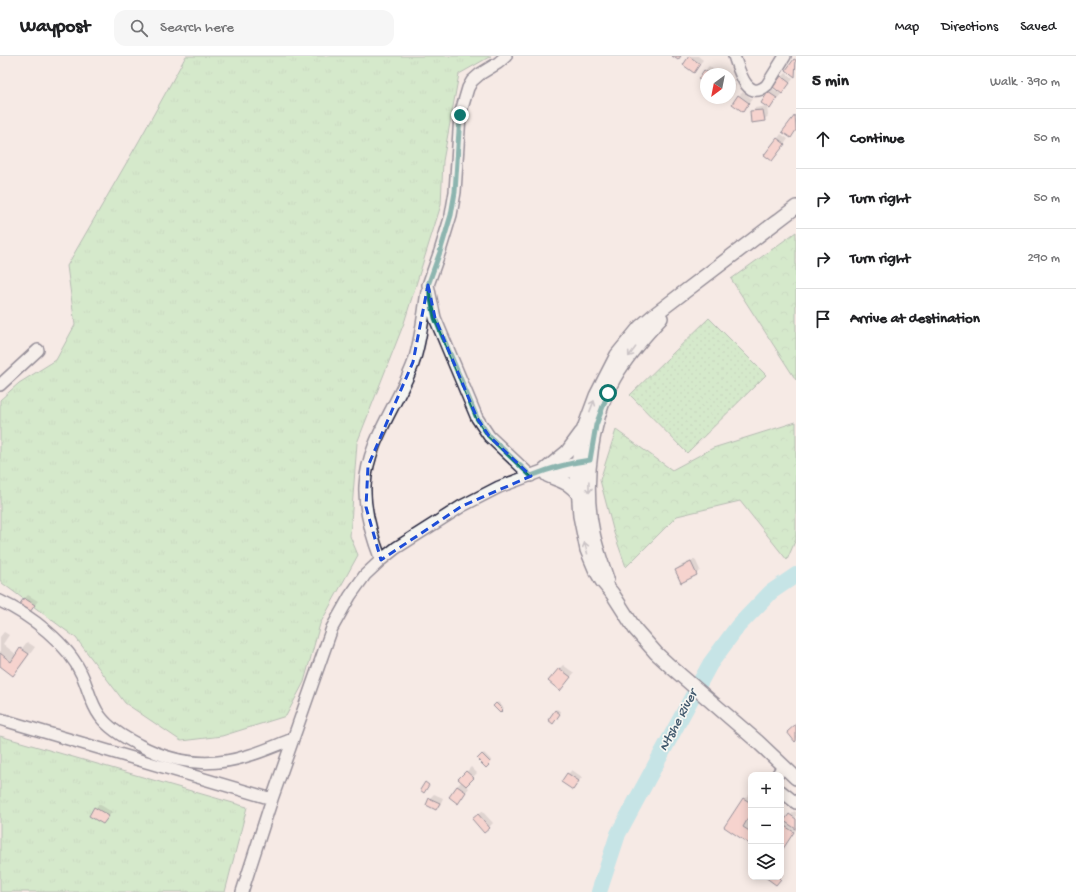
<!DOCTYPE html>
<meta charset="utf-8">
<style>
:root{--surface:#fff;--page:#f6f6f6;--text:#202124;--muted:#757577;--line:#e0e0e0}
body{margin:0;font-family:"Gochi Hand",sans-serif;background:var(--page);color:var(--text)}
.controls{position:absolute;right:12px;bottom:12px;display:grid;overflow:hidden;border-radius:8px;box-shadow:0 2px 10px #0003}
.controls button{width:36px;height:36px;display:grid;place-items:center;padding:0;border:0;border-bottom:1px solid var(--line);background:var(--surface);color:var(--text);font:20px sans-serif}
.compass{position:absolute;left:700px;top:12px;width:36px;height:36px;border-radius:50%;background:var(--surface);box-shadow:0 2px 10px #0003;rotate:212deg}
.stop{position:absolute;width:12px;height:12px;margin:-9px;border:3px solid #0f766e;border-radius:50%;background:#fff}
.stop.end{background:#0f766e;border-color:#fff;box-shadow:0 1px 4px #0008}
.list{margin:0;padding:0;list-style:none}
h2{display:flex;justify-content:space-between;align-items:center;height:52px;margin:0;padding:0 16px;font-size:17px}
h2 small{font-size:13px;font-weight:400;color:var(--muted)}
.list li{display:grid;grid-template-columns:26px 1fr auto;gap:12px;align-items:center;box-sizing:border-box;height:60px;padding:0 16px;border-top:1px solid var(--line)}
.list b{display:block;font-size:15px;white-space:nowrap}
.list em{font-size:13px;font-style:normal;color:var(--muted)}
.icon{flex:none;width:22px;height:22px;fill:none;stroke:currentColor;stroke-width:2;stroke-linecap:round;stroke-linejoin:round}
.map{position:relative;flex:none;width:796px;height:836px;overflow:hidden}
header{display:flex;align-items:center;gap:24px;box-sizing:border-box;height:56px;padding:0 20px;background:var(--surface);border-bottom:1px solid var(--line)}
header strong{font-size:19px}
nav{display:flex;gap:22px;margin-inline-start:auto;font-size:14px}
.search{width:280px;height:36px;background:var(--page);display:flex;align-items:center;gap:10px;box-sizing:border-box;padding:0 14px;border-radius:12px;color:var(--muted);font-size:15px}
main{display:flex}
aside{flex:1;background:var(--surface)}
.map>svg:first-child{display:block}
</style>
<header>
<strong>Waypost</strong>
<div class="search"><svg class="icon" aria-label="search" viewBox="0 0 24 24"><circle cx="10" cy="10" r="6"/><path d="M15 15l6 6"/></svg>Search here</div>
<nav><a>Map</a><a>Directions</a><a>Saved</a></nav>
</header>
<main>
<div class="map">
<svg width="796" height="836" viewBox="0 0 796 836">
<defs>
<pattern id="grass-dots" width="8" height="8" patternUnits="userSpaceOnUse"><rect width="8" height="8" fill="#aee8ac"/><path d="M2 2h.1M6 6h.1" fill="none" stroke="#95c795" stroke-width="1.8" stroke-linecap="round"/></pattern>
<pattern id="forest-crowns" width="20" height="18" patternUnits="userSpaceOnUse"><rect width="20" height="18" fill="#aee8ac"/><path d="M2 6a3 3 0 1 1 6 0M12 15a3 3 0 1 1 6 0" fill="none" stroke="#95c795"/></pattern>
<pattern id="park-tufts" width="24" height="20" patternUnits="userSpaceOnUse"><rect width="24" height="20" fill="#aee8ac"/><path d="M3 7l-1-3M5 7V3M7 7l1-3M15 17l-1-3M17 17v-4M19 17l1-3" fill="none" stroke="#95c795"/></pattern>
</defs>
<rect width="100%" height="100%" fill="#f6eae5"/>
<filter id="ink" filterUnits="userSpaceOnUse"><feTurbulence type="fractalNoise" baseFrequency=".025" numOctaves="2"/><feDisplacementMap in="SourceGraphic" scale="8" xChannelSelector="R" yChannelSelector="G"/><feConvolveMatrix kernelMatrix="1 2 1 2 8 2 1 2 1" color-interpolation-filters="sRGB"/></filter>
<g filter="url(#ink)">
<path fill="url(#grass-dots)" stroke="#688574" d="M 709,262 L 766,319 L 687,397 L 630,339 Z"/>
<path fill="url(#forest-crowns)" stroke="#688574" d="M 796,176 L 796,324 L 731,223 Z
M 796,366 L 796,483 L 787,504 L 740,445 L 677,460 L 626,511 L 614,477 L 600,424 L 616,374 L 672,414 L 713,392 Z"/>
<path fill="url(#park-tufts)" stroke="#688574" d="M 186,0 L 491,0 L 459,18 L 443,105 L 441,149 L 404,267 L 357,387 L 350,480 L 358,499 L 320,568 L 304,626 L 286,660 L 222,680 L 181,685 L 125,647 L 76,582 L 2,527 L 0,524 L 0,344 L 19,327 L 56,304 L 75,269 L 67,210 L 139,85 Z
M 0,680 L 247,751 L 225,836 L 0,836 Z"/>
<path fill="#0003" d="M 691,0 L 698,0 L 703,4 L 693,16 L 690,1 Z
M 709,10 L 718,17 L 706,18 L 706,27 L 699,22 Z
M 786,17 L 793,23 L 782,37 L 782,21 Z
M 730,25 L 736,29 L 730,38 Z
M 773,33 L 781,38 L 770,52 L 762,46 Z
M 743,36 L 752,43 L 743,55 L 739,40 Z
M 767,50 L 768,60 L 764,64 L 751,56 L 755,52 Z
M 781,78 L 788,83 L 776,100 L 766,99 Z
M 695,503 L 700,514 L 696,518 L 676,514 L 680,510 Z
M 28,539 L 38,545 L 30,555 L 24,543 Z
M 4,576 L 9,579 L 3,588 L 17,599 L 27,586 L 35,591 L 19,613 L 13,619 L 0,609 L 0,581 Z
M 563,609 L 574,617 L 564,629 L 559,613 Z
M 498,646 L 504,652 L 500,656 L 494,650 Z
M 557,653 L 561,656 L 555,665 L 555,655 Z
M 484,697 L 492,705 L 486,711 L 478,703 Z
M 471,711 L 477,717 L 465,729 L 469,732 L 458,746 L 457,730 L 462,725 L 460,723 Z
M 572,714 L 582,721 L 573,733 L 568,718 Z
M 750,737 L 751,759 L 748,764 L 751,766 L 751,787 L 726,771 L 744,743 Z
M 434,738 L 443,742 L 440,749 L 436,753 L 427,749 L 430,742 Z
M 99,748 L 112,756 L 103,767 L 95,752 Z
M 482,755 L 493,767 L 484,776 L 473,763 Z
M 794,755 L 796,756 L 796,774 L 781,794 L 781,773 Z
M 781,816 L 784,818 L 776,828 L 767,821 L 781,821 Z"/>
<g fill="none" stroke-linecap="round" stroke-linejoin="round">
<path stroke="#8ddee6" stroke-width="16" d="M 599,836 L 618,778 L 710,608 L 738,570 L 771,536 L 796,519"/>
</g>
<path fill="#f5b9b2" stroke="#22223b" d="M 672,0 L 681,0 L 678,4 Z
M 689,0 L 700,8 L 694,17 L 683,9 Z
M 794,3 L 796,4 L 795,21 L 786,14 Z
M 704,14 L 710,18 L 706,18 L 706,28 L 698,23 Z
M 781,20 L 790,27 L 782,38 L 773,31 Z
M 768,36 L 777,42 L 770,53 L 761,47 Z
M 738,39 L 749,47 L 743,56 L 732,48 Z
M 763,54 L 765,65 L 751,67 L 750,55 Z
M 795,59 L 796,74 L 791,82 L 782,76 Z
M 777,82 L 785,88 L 772,105 L 764,99 Z
M 691,506 L 697,519 L 681,527 L 675,514 Z
M 24,542 L 35,549 L 30,556 L 19,549 Z
M 20,592 L 29,598 L 13,620 L 0,610 L 0,597 L 11,606 Z
M 559,612 L 571,621 L 560,635 L 548,625 Z
M 496,647 L 503,654 L 500,657 L 493,650 Z
M 555,654 L 560,658 L 553,668 L 548,664 Z
M 796,668 L 796,685 L 795,686 L 787,676 Z
M 482,698 L 491,707 L 486,712 L 477,703 Z
M 466,715 L 474,722 L 466,730 L 458,723 Z
M 567,717 L 579,725 L 573,734 L 561,726 Z
M 425,726 L 429,729 L 424,737 L 420,734 Z
M 457,730 L 466,736 L 458,748 L 449,741 Z
M 429,742 L 440,747 L 436,754 L 426,749 Z
M 743,742 L 751,747 L 751,757 L 743,771 L 751,776 L 751,789 L 724,771 Z
M 94,751 L 109,760 L 103,768 L 89,760 Z
M 478,758 L 490,772 L 484,777 L 472,763 Z
M 789,758 L 796,763 L 796,773 L 784,765 Z
M 783,769 L 794,776 L 781,796 L 781,771 Z
M 765,821 L 779,821 L 781,823 L 776,829 Z"/>
<g fill="none" stroke-linecap="round" stroke-linejoin="round">
<g stroke="#22223b" stroke-width="14">
<path id="minor" d="M 506,0 L 498,7 L 480,18 L 472,25 L 468,32 L 460,59 L 455,136 L 451,159 L 440,195 L 428,229 L 435,262 L 477,362 L 489,380 L 531,420
M 734,0 C 739,14 747,47 767,29 L 785,0
M 0,329 L 38,294
M 547,419 L 585,414
M 381,504 C 372,481 364,455 365,430 C 367,386 398,348 413,308 C 421,285 423,260 427,236
M 0,545 C 30,559 68,587 82,619 C 88,632 91,648 100,660 C 109,673 125,682 139,689 C 173,707 210,712 247,700 C 262,696 277,689 293,683
M 0,663 L 272,743
M 777,719 L 783,711
M 781,735 L 796,747
M 242,836 L 272,743 L 332,572 L 350,540 L 365,519 L 381,504 L 396,492 L 462,450 L 499,431 L 545,414 L 586,405"/>
</g>
<g stroke="#22223b" stroke-width="16">
<path id="tertiary" d="M 796,151 L 654,259 L 640,271 L 617,299 L 596,340 L 583,375 L 577,415 L 580,460 L 587,494 L 595,513 L 602,525 L 612,537 L 635,573 L 656,597 L 670,610 L 758,686 L 796,722
M 545,414 L 567,396 L 581,377
M 547,419 C 562,426 568,425 579,439
M 607,523 C 602,508 596,492 593,477 C 582,427 591,357 619,314 C 631,295 646,278 661,262"/>
</g>
<use href="#minor" stroke="#f6f6f2" stroke-width="11"/>
<use href="#tertiary" stroke="#f6f6f2" stroke-width="13"/>
</g>
<defs><path id="oneway-shaft" d="M-6 0H5M1.5-3L5.5 0L1.5 3" fill="none" stroke-width="1.6" stroke-linecap="round" stroke-linejoin="round"/></defs>
<g stroke="#9797a0">
<use href="#oneway-shaft" transform="translate(632 296) rotate(127)"/>
<use href="#oneway-shaft" transform="translate(592 350) rotate(-69)"/>
<use href="#oneway-shaft" transform="translate(589 431) rotate(89)"/>
<use href="#oneway-shaft" transform="translate(586 492) rotate(-105)"/>
</g>
</g>
<g fill="none" stroke-linecap="round" stroke-linejoin="round" filter="url(#ink)">
<path stroke="#0f766e" stroke-width="5" d="M 460,59 L 455,136 L 451,159 L 440,196 L 428,229 L 435,262 L 477,362 L 489,380 L 531,420 C 551,412 568,407 590,404 L 596,369 L 608,337"/>
</g>
<path d="M0 0H796V836H0ZM 428,229 L 435,262 L 477,362 L 489,380 L 531,420 L 462,450 L 381,504 L 366,451 L 368,410 L 413,306 Z" fill="#f6eae5" fill-opacity=".55" fill-rule="evenodd"/>
<path fill="none" stroke="#1d4ed8" stroke-width="3" stroke-dasharray="8 5" stroke-linejoin="round" d="M 428,229 L 435,262 L 477,362 L 489,380 L 531,420 L 462,450 L 381,504 L 366,451 L 368,410 L 413,306 Z"/>
<g text-anchor="middle" dominant-baseline="central" stroke-width="3.5" stroke-linejoin="round" paint-order="stroke">
<g font-size="14" font-style="italic" fill="#425a6e" stroke="#f6f6f2">
<text transform="translate(679 665) rotate(-62)">Ntshe River</text>
</g>
</g>
</svg>
<div class="controls">
<button>+</button>
<button>−</button>
<button><svg class="icon" aria-label="layers" viewBox="0 0 24 24"><path d="M12 4l9 5-9 5-9-5zM3 14l9 5 9-5"/></svg></button>
</div>
<svg class="compass" viewBox="-18 -18 36 36"><path d="M0-13l5 13h-10z" fill="#e53935"/><path d="M0 13l5-13h-10z" fill="#757577"/></svg>
<div class="stop" style="left:608px;top:337px"></div>
<div class="stop end" style="left:460px;top:59px"></div>
</div>
<aside>
<h2>5 min<small>Walk · 390 m</small></h2>
<ul class="list">
<li><svg class="icon" aria-label="ahead" viewBox="0 0 24 24"><path d="M12 20V5M6 11l6-6 6 6"/></svg><div><b>Continue</b></div><em>50 m</em></li>
<li><svg class="icon" aria-label="right" viewBox="0 0 24 24"><path d="M7 20v-9h11M14 6l5 5-5 5"/></svg><div><b>Turn right</b></div><em>50 m</em></li>
<li><svg class="icon" aria-label="right" viewBox="0 0 24 24"><path d="M7 20v-9h11M14 6l5 5-5 5"/></svg><div><b>Turn right</b></div><em>290 m</em></li>
<li><svg class="icon" aria-label="arrive" viewBox="0 0 24 24"><path d="M6 21V4h12l-3 4 3 4H6"/></svg><div><b>Arrive at destination</b></div></li>
</ul>
</aside>
</main>
